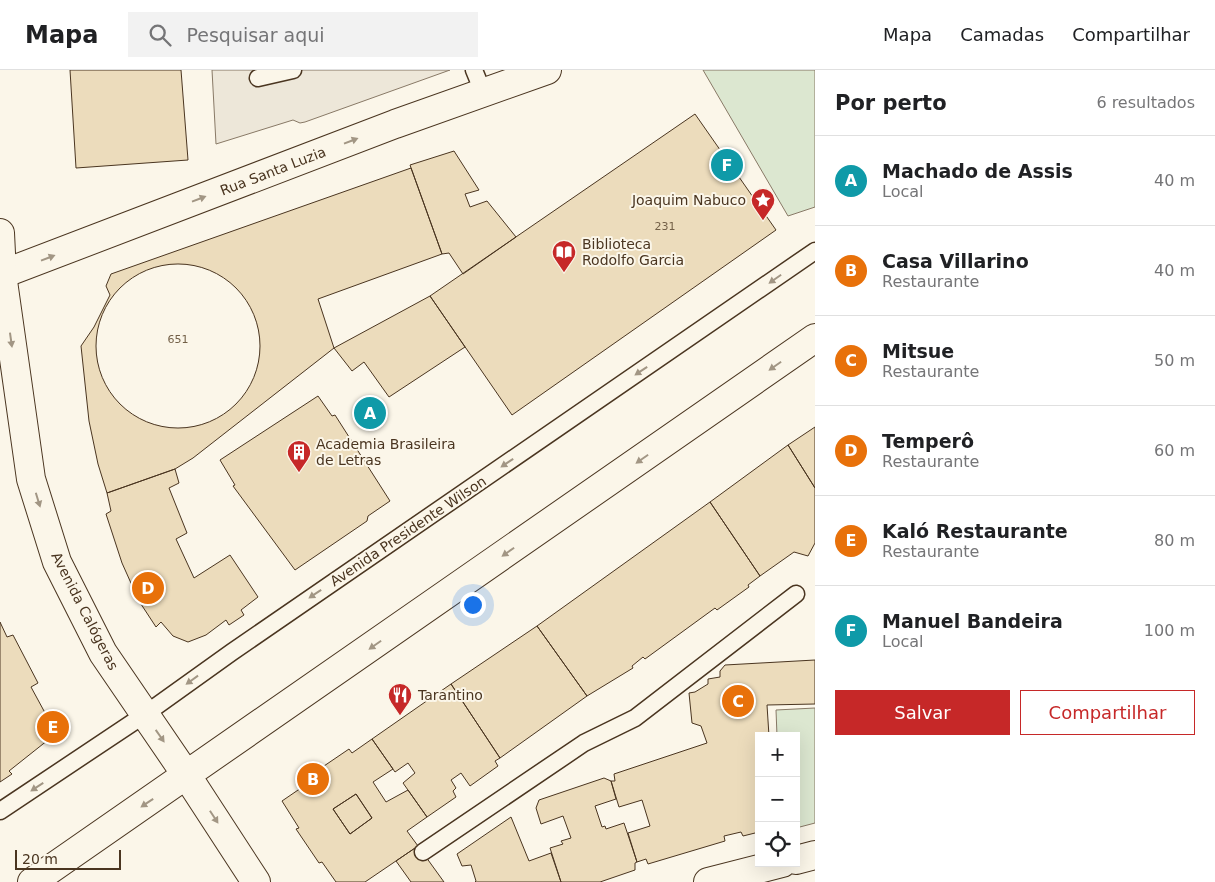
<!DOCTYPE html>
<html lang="pt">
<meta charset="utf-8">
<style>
:root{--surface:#fff;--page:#f2f2f2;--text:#202124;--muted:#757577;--line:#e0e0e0;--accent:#c62828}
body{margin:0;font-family:"DejaVu Sans",sans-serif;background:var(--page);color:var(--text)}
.controls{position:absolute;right:15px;bottom:15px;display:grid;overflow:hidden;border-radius:0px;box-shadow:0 5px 20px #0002}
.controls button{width:45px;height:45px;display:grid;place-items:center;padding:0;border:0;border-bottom:1px solid var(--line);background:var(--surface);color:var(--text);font:25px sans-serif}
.scale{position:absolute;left:15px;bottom:12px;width:106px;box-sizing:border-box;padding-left:5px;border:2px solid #4a3520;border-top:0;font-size:14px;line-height:18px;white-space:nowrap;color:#4a3520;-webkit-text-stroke:4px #fbf6e9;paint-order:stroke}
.you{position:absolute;left:472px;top:534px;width:18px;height:18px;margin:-12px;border:4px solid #fff;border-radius:50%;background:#1a73e8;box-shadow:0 0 0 8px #1a73e833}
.badge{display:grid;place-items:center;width:32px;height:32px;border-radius:50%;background:var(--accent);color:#fff;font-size:16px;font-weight:700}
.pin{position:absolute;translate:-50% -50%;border:2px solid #fff;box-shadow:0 1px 5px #0006}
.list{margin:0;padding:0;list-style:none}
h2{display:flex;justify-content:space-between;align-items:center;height:65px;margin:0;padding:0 20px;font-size:21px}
h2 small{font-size:16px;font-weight:400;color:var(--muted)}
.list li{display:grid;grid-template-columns:32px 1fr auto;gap:15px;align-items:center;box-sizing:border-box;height:90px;padding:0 20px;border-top:1px solid var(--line)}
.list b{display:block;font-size:19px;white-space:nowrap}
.list p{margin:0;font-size:16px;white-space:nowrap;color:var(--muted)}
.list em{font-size:16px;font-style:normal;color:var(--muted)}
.actions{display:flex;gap:10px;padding:15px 20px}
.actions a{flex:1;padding:11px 0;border:1px solid var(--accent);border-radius:0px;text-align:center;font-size:18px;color:var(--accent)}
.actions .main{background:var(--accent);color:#fff}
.icon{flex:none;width:28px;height:28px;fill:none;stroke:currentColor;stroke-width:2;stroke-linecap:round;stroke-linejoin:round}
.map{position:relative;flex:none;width:815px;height:812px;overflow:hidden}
header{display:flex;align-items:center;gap:30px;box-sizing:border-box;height:70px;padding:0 25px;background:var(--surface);border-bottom:1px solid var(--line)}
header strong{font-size:24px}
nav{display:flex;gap:28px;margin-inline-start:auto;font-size:18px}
.search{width:350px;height:45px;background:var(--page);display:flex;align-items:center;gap:12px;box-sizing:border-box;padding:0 18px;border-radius:0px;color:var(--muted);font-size:19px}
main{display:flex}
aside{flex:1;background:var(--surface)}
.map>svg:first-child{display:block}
</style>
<header>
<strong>Mapa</strong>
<div class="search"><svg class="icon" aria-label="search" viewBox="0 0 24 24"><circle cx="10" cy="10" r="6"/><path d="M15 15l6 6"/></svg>Pesquisar aqui</div>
<nav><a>Mapa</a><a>Camadas</a><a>Compartilhar</a></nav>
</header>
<main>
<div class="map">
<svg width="815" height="812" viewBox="0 0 815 812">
<rect width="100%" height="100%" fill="#fbf6e9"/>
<path fill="#dce7d0" stroke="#887966" d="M 703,0 L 815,0 L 815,137 L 788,146 Z
M 815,638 L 815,753 L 796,758 L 796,666 L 777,666 L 776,640 Z"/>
<path fill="#ede7d9" stroke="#887966" d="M 212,0 L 450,0 L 305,52 L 300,53 L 293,50 L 216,74 Z"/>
<path fill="#ecdcbc" stroke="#4a3520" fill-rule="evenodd" d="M 70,0 L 181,0 L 188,90 L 76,98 Z
M 695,44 L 776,160 L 512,345 L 430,226 Z
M 454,81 L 479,120 L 465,124 L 470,137 L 487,131 L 516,167 L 463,204 L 449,183 L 442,184 L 410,95 Z
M 411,98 L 442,184 L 318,229 L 334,278 L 193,388 L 175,399 L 107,423 L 98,394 L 89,351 L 81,276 L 94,257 L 110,225 L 106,216 L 111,204 Z
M96 276a82 82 0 1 1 164 0a82 82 0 1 1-164 0Z
M 430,226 L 465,277 L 389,327 L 364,292 L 352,301 L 334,278 Z
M 318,326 L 332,346 L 335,345 L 390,431 L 368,446 L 367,451 L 295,500 L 233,416 L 235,415 L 220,390 Z
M 815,357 L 815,418 L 788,375 Z
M 788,375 L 815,418 L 815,473 L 808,486 L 794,482 L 760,506 L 710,432 Z
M 175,399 L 179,413 L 169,418 L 187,463 L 176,469 L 194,508 L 230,485 L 258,527 L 241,540 L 244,545 L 229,555 L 226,550 L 206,565 L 188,572 L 173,566 L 161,552 L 156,557 L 139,531 L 122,493 L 106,444 L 111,441 L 107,423 Z
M 710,432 L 760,506 L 748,515 L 749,517 L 717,540 L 715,538 L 645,589 L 643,587 L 632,596 L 633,598 L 587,626 L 537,556 Z
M 0,552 L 7,567 L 13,565 L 38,613 L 31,617 L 50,652 L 51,659 L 48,670 L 9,701 L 12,704 L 0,712 Z
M 537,556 L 587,626 L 500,688 L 451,614 Z
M 815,590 L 815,634 L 767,635 L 769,666 L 759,666 L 759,762 L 743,766 L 741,762 L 724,766 L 725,771 L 648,794 L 646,789 L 637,792 L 628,763 L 650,756 L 642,730 L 619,737 L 611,711 L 615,711 L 614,704 L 707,673 L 701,656 L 692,653 L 689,623 L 695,622 L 708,614 L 708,609 L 720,607 L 720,601 L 725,595 Z
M 451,614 L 500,688 L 495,691 L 498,696 L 470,716 L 461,703 L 451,710 L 456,718 L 453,721 L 456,727 L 427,747 L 403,713 L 415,703 L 408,693 L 395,702 L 372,669 Z
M 372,669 L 393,699 L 373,712 L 386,732 L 408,720 L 427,747 L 407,761 L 418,776 L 365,812 L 336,812 L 322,792 L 319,793 L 296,759 L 299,758 L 282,731 L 301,718 L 299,713 L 349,679 L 352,683 ZM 356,724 L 372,748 L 350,764 L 333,739 Z
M 604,708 L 611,711 L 616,729 L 595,736 L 602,757 L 605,756 L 606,759 L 624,753 L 637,792 L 635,793 L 635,800 L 600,812 L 561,812 L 550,778 L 563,774 L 561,771 L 571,768 L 563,746 L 541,754 L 536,738 L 539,730 Z
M 356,724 L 372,748 L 350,764 L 333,739 Z
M 511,747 L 529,791 L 551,783 L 561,812 L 475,812 L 476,811 L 471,795 L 462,796 L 457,784 Z
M 418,776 L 444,812 L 411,812 L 396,791 Z"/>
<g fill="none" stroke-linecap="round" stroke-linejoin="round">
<g stroke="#4a3520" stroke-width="19">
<path id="lane" d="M 474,0 L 483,22
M 258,8 L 293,0
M 0,741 L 144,645 L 232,582 L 815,181
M 423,782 L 584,673 L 635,648 L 796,524"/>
</g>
<g stroke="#4a3520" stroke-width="30">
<path id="secondary" d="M 0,205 L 395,54 L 547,0
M 796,790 L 815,785
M 708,812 L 782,793"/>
</g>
<g stroke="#4a3520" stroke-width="30">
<path id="primary" d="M 0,163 L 2,204 L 31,409 L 57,492 L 103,583 L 187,706 L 256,812
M 32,812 L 815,268"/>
</g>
<use href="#lane" stroke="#fbf6e9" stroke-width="16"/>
<use href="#secondary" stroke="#fbf6e9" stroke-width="28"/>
<use href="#primary" stroke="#fbf6e9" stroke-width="28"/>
</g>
<defs><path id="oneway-solid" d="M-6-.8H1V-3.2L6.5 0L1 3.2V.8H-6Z" transform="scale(1.25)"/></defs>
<g fill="#a29684">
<use href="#oneway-solid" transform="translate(351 71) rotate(-21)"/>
<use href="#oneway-solid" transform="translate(199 129) rotate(-21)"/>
<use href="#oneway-solid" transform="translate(48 188) rotate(-21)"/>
<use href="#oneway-solid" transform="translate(775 209) rotate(145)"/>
<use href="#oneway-solid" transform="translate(11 270) rotate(82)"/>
<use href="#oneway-solid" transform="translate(775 296) rotate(145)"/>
<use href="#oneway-solid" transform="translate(641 301) rotate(146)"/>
<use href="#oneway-solid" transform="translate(642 389) rotate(145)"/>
<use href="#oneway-solid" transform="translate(507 393) rotate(146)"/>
<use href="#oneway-solid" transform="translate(38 430) rotate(73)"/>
<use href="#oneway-solid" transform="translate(508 482) rotate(145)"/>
<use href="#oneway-solid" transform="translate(315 524) rotate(146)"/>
<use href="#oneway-solid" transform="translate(375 575) rotate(145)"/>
<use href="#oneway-solid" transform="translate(192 610) rotate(144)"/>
<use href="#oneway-solid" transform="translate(160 666) rotate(55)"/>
<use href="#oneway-solid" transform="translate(37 717) rotate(147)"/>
<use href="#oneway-solid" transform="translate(147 733) rotate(146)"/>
<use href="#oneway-solid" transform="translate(214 747) rotate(57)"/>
</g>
<defs>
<g id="sight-pin" transform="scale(1.25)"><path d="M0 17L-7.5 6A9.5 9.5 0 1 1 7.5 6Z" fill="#c62828" stroke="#fbf6e9"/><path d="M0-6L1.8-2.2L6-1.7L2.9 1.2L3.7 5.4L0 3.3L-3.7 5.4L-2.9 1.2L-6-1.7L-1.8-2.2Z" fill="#fff"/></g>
<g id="library-pin" transform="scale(1.25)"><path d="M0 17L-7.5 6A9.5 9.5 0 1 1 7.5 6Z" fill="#c62828" stroke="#fbf6e9"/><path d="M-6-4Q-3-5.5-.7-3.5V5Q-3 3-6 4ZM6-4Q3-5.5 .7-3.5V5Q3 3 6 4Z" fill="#fff"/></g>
<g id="building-pin" transform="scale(1.25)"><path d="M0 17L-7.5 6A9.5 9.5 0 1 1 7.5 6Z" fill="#c62828" stroke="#fbf6e9"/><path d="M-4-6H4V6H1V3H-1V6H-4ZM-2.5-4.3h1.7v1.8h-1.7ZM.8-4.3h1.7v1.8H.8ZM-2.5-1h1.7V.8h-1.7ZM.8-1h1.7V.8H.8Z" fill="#fff"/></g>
<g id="restaurant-pin" transform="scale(1.25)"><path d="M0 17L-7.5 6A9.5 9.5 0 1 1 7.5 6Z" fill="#c62828" stroke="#fbf6e9"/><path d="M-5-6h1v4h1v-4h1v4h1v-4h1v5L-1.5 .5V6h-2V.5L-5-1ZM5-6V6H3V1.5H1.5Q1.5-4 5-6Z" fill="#fff"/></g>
</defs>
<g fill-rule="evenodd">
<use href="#sight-pin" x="763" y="130"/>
<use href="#library-pin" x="564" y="182"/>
<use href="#building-pin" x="299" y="382"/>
<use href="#restaurant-pin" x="400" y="625"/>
</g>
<g text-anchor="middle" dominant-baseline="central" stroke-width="4" stroke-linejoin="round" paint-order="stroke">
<g font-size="11" fill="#725f47">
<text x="665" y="156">231</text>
<text x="178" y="269">651</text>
</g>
<g font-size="14" fill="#4a3520" stroke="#fbf6e9">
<text transform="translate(273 101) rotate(-21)">Rua Santa Luzia</text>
<text transform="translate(408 461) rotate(-34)">Avenida Presidente Wilson</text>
<text transform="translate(85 541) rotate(63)">Avenida Calógeras</text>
</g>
<g font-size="14" fill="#4a3520" stroke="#fbf6e9" text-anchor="start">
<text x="746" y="130" text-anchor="end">Joaquim Nabuco</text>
<text x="582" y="174">Biblioteca<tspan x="582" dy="16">Rodolfo Garcia</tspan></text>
<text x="316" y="374">Academia Brasileira<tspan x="316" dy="16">de Letras</tspan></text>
<text x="418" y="625">Tarantino</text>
</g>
</g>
</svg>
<div class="controls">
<button>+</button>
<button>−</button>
<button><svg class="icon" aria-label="locate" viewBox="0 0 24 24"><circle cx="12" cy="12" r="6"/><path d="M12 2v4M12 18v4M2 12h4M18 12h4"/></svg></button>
</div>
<div class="scale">20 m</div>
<div class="you"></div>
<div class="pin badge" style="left:370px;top:343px;background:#0f9aa8">A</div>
<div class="pin badge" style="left:313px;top:709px;background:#e8710a">B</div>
<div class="pin badge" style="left:738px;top:631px;background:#e8710a">C</div>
<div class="pin badge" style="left:148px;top:518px;background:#e8710a">D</div>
<div class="pin badge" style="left:53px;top:657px;background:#e8710a">E</div>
<div class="pin badge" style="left:727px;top:95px;background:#0f9aa8">F</div>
</div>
<aside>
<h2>Por perto<small>6 resultados</small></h2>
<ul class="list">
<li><span class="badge" style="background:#0f9aa8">A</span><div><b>Machado de Assis</b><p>Local</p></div><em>40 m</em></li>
<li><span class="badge" style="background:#e8710a">B</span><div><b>Casa Villarino</b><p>Restaurante</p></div><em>40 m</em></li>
<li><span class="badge" style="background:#e8710a">C</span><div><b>Mitsue</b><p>Restaurante</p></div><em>50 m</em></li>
<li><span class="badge" style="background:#e8710a">D</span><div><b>Temperô</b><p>Restaurante</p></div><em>60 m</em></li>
<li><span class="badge" style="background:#e8710a">E</span><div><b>Kaló Restaurante</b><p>Restaurante</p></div><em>80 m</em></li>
<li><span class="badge" style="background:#0f9aa8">F</span><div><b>Manuel Bandeira</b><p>Local</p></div><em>100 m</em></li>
</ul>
<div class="actions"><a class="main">Salvar</a><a>Compartilhar</a></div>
</aside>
</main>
